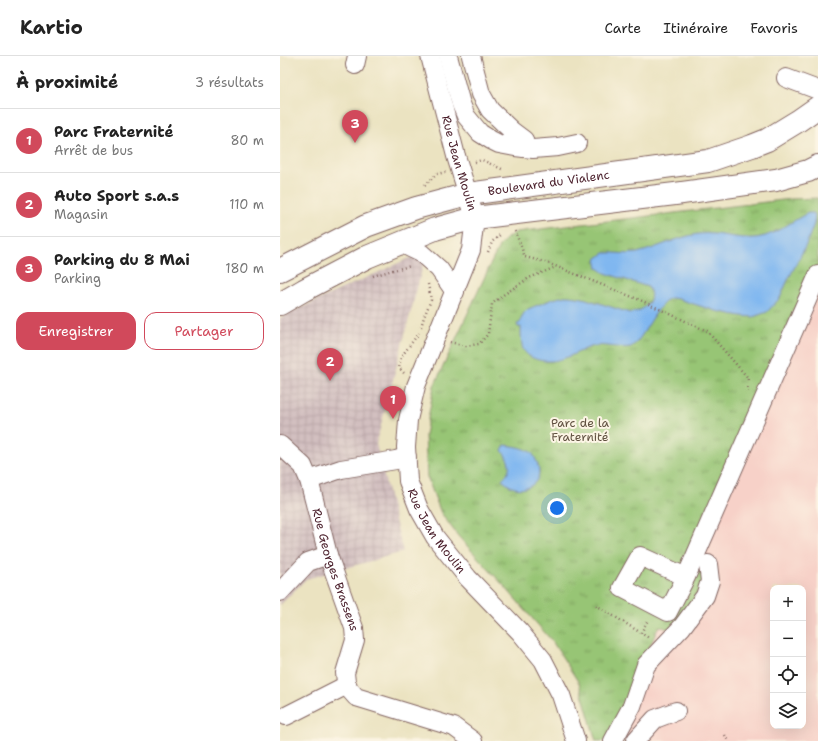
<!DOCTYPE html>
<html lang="fr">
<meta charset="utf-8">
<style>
:root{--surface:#fff;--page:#f2f2f2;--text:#222;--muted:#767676;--line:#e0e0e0;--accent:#d1495b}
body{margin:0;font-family:"Shantell Sans",sans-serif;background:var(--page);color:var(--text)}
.controls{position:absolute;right:12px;bottom:12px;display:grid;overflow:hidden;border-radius:8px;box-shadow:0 4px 16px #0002}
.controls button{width:36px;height:36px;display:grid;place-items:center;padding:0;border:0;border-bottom:1px solid var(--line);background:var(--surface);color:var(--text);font:20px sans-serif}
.you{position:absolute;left:277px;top:452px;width:14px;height:14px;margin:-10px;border:3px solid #fff;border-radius:50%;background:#1a73e8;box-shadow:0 0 0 6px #1a73e833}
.badge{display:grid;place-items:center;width:26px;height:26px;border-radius:50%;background:var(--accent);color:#fff;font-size:13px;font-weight:700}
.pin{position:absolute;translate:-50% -33px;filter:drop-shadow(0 1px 2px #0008)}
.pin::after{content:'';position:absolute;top:21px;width:14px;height:12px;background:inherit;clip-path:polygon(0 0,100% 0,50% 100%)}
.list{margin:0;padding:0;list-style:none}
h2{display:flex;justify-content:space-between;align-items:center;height:52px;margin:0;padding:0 16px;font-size:17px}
h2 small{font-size:13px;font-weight:400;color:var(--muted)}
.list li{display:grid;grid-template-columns:26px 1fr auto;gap:12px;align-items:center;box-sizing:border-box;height:64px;padding:0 16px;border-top:1px solid var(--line)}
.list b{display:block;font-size:15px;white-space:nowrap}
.list p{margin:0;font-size:13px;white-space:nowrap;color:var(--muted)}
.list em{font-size:13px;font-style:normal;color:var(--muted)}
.actions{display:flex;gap:8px;padding:12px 16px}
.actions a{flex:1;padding:9px 0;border:1px solid var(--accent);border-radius:12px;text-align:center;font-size:14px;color:var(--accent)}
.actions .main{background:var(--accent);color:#fff}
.icon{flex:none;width:22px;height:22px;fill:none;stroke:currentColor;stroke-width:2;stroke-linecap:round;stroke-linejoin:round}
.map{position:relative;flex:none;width:538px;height:685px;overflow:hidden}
header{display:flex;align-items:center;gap:24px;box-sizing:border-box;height:56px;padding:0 20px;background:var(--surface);border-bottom:1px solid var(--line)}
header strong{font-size:19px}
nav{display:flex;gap:22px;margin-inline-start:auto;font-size:14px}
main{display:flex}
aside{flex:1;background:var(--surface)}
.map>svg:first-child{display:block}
</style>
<header>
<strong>Kartio</strong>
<nav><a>Carte</a><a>Itinéraire</a><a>Favoris</a></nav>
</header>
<main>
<aside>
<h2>À proximité<small>3 résultats</small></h2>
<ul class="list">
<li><span class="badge">1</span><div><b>Parc Fraternité</b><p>Arrêt de bus</p></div><em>80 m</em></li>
<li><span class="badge">2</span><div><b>Auto Sport s.a.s</b><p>Magasin</p></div><em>110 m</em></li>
<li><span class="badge">3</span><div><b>Parking du 8 Mai</b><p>Parking</p></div><em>180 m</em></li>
</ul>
<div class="actions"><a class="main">Enregistrer</a><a>Partager</a></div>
</aside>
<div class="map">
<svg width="538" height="685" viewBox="0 0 538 685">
<defs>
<pattern id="industrial-grid" width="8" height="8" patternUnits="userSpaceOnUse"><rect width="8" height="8" fill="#d2bfc0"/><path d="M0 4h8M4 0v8" fill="none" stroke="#b6a4a5"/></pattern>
<pattern id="grass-tufts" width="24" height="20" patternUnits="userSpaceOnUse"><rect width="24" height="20" fill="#97c574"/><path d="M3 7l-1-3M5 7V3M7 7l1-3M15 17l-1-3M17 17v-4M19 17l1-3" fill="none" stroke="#7d9f5f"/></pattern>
</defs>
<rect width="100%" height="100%" fill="#fcf5e5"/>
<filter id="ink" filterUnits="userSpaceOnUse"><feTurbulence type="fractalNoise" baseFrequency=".025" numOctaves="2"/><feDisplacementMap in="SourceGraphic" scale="8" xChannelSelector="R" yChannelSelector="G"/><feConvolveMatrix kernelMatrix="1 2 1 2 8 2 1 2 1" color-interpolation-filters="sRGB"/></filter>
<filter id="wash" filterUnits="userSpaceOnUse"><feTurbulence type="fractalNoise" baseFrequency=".012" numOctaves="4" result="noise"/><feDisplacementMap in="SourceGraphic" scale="16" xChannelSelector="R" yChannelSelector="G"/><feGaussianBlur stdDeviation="0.9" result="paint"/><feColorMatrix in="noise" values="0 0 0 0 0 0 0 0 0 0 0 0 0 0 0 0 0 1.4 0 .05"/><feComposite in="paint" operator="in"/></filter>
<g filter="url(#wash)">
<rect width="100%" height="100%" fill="#ebe3c1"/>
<path fill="#f7d1c8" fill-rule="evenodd" d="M 538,210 L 538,685 L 328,685 L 379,570 ZM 493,532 L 523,532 L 523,670 L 493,670 Z"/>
<path fill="url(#industrial-grid)" d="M 147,194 L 96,388 L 123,496 L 26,523 L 0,549 L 0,262 L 7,258 Z"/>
<path fill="url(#grass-tufts)" stroke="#707250" d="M 538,142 L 538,210 L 409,503 L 423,510 L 426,521 L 401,568 L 388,573 L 379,570 L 328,685 L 316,685 L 299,627 L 272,585 L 225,531 L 178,480 L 161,457 L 147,421 L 145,379 L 154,330 L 219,190 L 227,182 L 236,176 L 511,143 Z"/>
<path fill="#80b7f0" stroke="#656b8e" d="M 528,157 L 534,157 L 535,160 L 534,168 L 526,189 L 507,226 L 500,242 L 487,256 L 473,261 L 461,260 L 436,255 L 398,243 L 391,242 L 388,243 L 379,252 L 362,279 L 357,286 L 351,291 C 339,293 326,288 314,290 C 302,293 293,300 282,303 C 270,307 250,306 243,293 C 241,288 241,276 241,271 L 238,271 L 237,268 L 240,267 L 241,262 L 244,257 L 248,253 L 273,243 L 284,240 L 289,240 L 303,242 L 350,257 C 362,256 377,245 368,231 L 325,217 L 318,212 L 316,203 L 324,197 C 335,196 346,199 357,197 C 378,192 397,181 418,178 C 440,175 464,187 485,180 C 500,175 514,164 528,157 Z
M 225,389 C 233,390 242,391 249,395 C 253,397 254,400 256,404 C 258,408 259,412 259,416 C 259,428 246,435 235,432 C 230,431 226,427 222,424 C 224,422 227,419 228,416 C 232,409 226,400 222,394 Z"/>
</g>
<g filter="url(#ink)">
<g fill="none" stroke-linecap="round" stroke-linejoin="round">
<g stroke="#826460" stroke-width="20">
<g id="minor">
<path id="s1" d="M 150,0 L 176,100 L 195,162 L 191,194 L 136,330 L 128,364 L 126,391 L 128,425 L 139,453 L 155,481 L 188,522 L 240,576 L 263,604 L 281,639 L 296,685"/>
<path d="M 168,0 L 181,48 L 186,60 L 200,77 L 211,84 L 219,88 L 235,91 L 253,93 L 278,91 L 297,87"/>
<path d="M 191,0 L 201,38 L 210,54 L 232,75 L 244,84 L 244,92"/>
<path d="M 75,9 L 77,0"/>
<path d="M 506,22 L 538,34"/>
<path d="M 120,187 L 141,197 L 159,213 L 175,236"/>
<path id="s2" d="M 0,389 L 23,410 L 29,424 L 48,499 L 74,572 L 75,584 L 65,617 L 66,626 L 69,633 L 76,641 L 174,671 L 193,685"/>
<path d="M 29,424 L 61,413 L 116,404 L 127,401"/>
<path d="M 406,521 L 360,500 L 342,532 L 388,556 L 406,521 L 538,219"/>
<path d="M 0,536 L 28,506 L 48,499"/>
<path d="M 6,660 L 67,629"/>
<path d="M 356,684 L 375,663 L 396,655"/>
<path d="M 333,685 L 352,650 L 366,609 L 402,571 L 425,540 L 430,525 L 428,508"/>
</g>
</g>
<g stroke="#826460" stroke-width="24">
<g id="major">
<path id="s3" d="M 0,214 L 86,170 L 136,152 L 188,138 L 428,105 L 472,90 L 487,84 L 518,65 L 538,51"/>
<path d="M 0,248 L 24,234 L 87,201 L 155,173 L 195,162 L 395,138 L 496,124 L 528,115 L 538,110"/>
</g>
</g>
<path stroke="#826460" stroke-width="2.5" stroke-dasharray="1 3" stroke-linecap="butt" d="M 195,106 L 202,104 L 224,114
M 145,129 L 157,118 L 166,116
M 235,175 L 245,201 L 265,206 L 360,244 L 427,275 L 468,322 L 467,339
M 208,196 L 212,186 L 221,178
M 93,220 L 113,214 L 131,210
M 141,271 L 144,261 L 151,244 L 148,228
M 170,286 L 186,290 L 199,288 L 208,278 L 212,248 L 223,239 L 249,222 L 276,211
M 124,317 L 119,312 L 121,301 L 139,277
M 316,549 L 369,582
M 361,577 L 368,564
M 445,679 L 448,685"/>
<use href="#minor" stroke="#fff" stroke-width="18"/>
<use href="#major" stroke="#fff" stroke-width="22"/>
</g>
</g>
<g text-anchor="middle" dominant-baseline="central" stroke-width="4" stroke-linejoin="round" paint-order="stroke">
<g font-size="12" fill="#4a1f2b" stroke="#fcf5e5">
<text stroke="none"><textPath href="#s1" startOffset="111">Rue Jean Moulin</textPath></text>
<text stroke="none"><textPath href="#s3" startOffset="285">Boulevard du Vialenc</textPath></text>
<text stroke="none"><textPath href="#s1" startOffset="501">Rue Jean Moulin</textPath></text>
<text stroke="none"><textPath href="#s2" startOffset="140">Rue Georges Brassens</textPath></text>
</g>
<g font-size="12" fill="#615141" stroke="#fcf5e5">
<text x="300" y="367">Parc de la<tspan x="300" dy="14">Fraternité</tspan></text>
</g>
</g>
</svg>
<div class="controls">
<button>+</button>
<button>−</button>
<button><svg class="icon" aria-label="locate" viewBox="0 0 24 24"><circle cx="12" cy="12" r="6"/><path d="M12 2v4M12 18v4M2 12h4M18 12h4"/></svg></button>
<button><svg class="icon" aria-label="layers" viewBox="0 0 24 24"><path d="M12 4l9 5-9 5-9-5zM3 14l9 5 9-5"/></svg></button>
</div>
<div class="you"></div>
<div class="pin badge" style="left:113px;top:363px">1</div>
<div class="pin badge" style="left:50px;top:325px">2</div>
<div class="pin badge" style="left:75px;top:87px">3</div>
</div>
</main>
